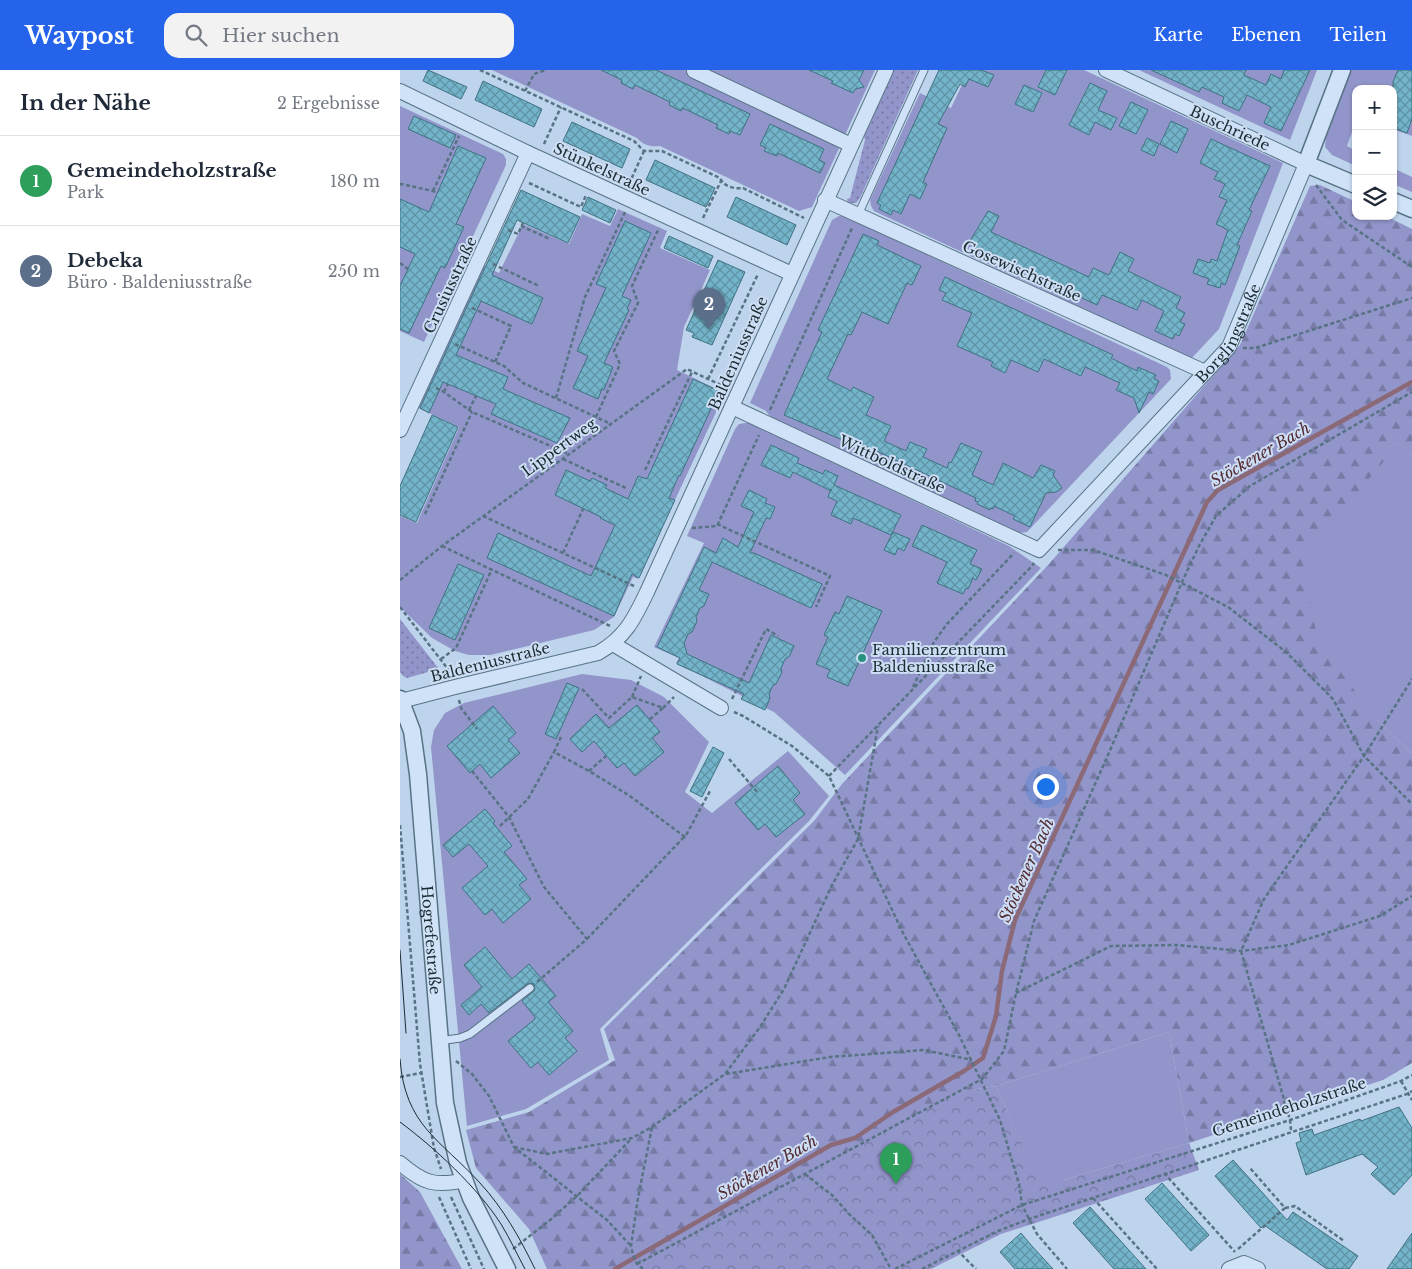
<!DOCTYPE html>
<html lang="de">
<meta charset="utf-8">
<style>
:root{--surface:#fff;--page:#f2f2f3;--text:#1f2937;--muted:#747a83;--line:#e0e1e3;--accent:#2563eb}
body{margin:0;font-family:"Libre Baskerville",serif;background:var(--page);color:var(--text)}
.controls{position:absolute;right:15px;top:15px;display:grid;overflow:hidden;border-radius:10px;box-shadow:0 1px 4px #0004}
.controls button{width:45px;height:45px;display:grid;place-items:center;padding:0;border:0;border-bottom:1px solid var(--line);background:var(--surface);color:var(--text);font:25px sans-serif}
.you{position:absolute;left:645px;top:716px;width:18px;height:18px;margin:-12px;border:4px solid #fff;border-radius:50%;background:#1a73e8;box-shadow:0 0 0 8px #1a73e833}
.badge{display:grid;place-items:center;width:32px;height:32px;border-radius:50%;background:var(--accent);color:#fff;font-size:16px;font-weight:700}
.pin{position:absolute;translate:-50% -41px;filter:drop-shadow(0 1px 2px #0008)}
.pin::after{content:'';position:absolute;top:26px;width:18px;height:15px;background:inherit;clip-path:polygon(0 0,100% 0,50% 100%)}
.list{margin:0;padding:0;list-style:none}
h2{display:flex;justify-content:space-between;align-items:center;height:65px;margin:0;padding:0 20px;font-size:21px}
h2 small{font-size:16px;font-weight:400;color:var(--muted)}
.list li{display:grid;grid-template-columns:32px 1fr auto;gap:15px;align-items:center;box-sizing:border-box;height:90px;padding:0 20px;border-top:1px solid var(--line)}
.list b{display:block;font-size:19px;white-space:nowrap}
.list p{margin:0;font-size:16px;white-space:nowrap;color:var(--muted)}
.list em{font-size:16px;font-style:normal;color:var(--muted)}
.icon{flex:none;width:28px;height:28px;fill:none;stroke:currentColor;stroke-width:2;stroke-linecap:round;stroke-linejoin:round}
.map{position:relative;flex:none;width:1012px;height:1199px;overflow:hidden}
header{display:flex;align-items:center;gap:30px;box-sizing:border-box;height:70px;padding:0 25px;background:var(--accent);color:#fff}
header strong{font-size:24px}
nav{display:flex;gap:28px;margin-inline-start:auto;font-size:18px}
.search{width:350px;height:45px;background:var(--page);display:flex;align-items:center;gap:12px;box-sizing:border-box;padding:0 18px;border-radius:15px;color:var(--muted);font-size:19px}
main{display:flex}
aside{flex:1;background:var(--surface)}
.map>svg:first-child{display:block}
</style>
<header>
<strong>Waypost</strong>
<div class="search"><svg class="icon" aria-label="search" viewBox="0 0 24 24"><circle cx="10" cy="10" r="6"/><path d="M15 15l6 6"/></svg>Hier suchen</div>
<nav><a>Karte</a><a>Ebenen</a><a>Teilen</a></nav>
</header>
<main>
<aside>
<h2>In der Nähe<small>2 Ergebnisse</small></h2>
<ul class="list">
<li><span class="badge" style="background:#2e9e5b">1</span><div><b>Gemeindeholzstraße</b><p>Park</p></div><em>180 m</em></li>
<li><span class="badge" style="background:#5c6f8a">2</span><div><b>Debeka</b><p>Büro · Baldeniusstraße</p></div><em>250 m</em></li>
</ul>
</aside>
<div class="map">
<svg width="1012" height="1199" viewBox="0 0 1012 1199">
<defs>
<pattern id="grass-dots" width="8" height="8" patternUnits="userSpaceOnUse" patternTransform="scale(1.25)"><rect width="8" height="8" fill="#9295ca"/><path d="M2 2h.1M6 6h.1" fill="none" stroke="#767aa5" stroke-width="1.8" stroke-linecap="round"/></pattern>
<pattern id="forest-firs" width="22" height="20" patternUnits="userSpaceOnUse" patternTransform="scale(1.25)"><rect width="22" height="20" fill="#9295ca"/><path d="M5 1l3.5 6h-7zM16 11l3.5 6h-7z" fill="#767aa5"/></pattern>
<pattern id="park-crowns" width="20" height="18" patternUnits="userSpaceOnUse" patternTransform="scale(1.25)"><rect width="20" height="18" fill="#9295ca"/><path d="M2 6a3 3 0 1 1 6 0M12 15a3 3 0 1 1 6 0" fill="none" stroke="#767aa5"/></pattern>
<pattern id="building-cross-hatch" width="8" height="8" patternUnits="userSpaceOnUse" patternTransform="scale(1.25)"><rect width="8" height="8" fill="#74b4ca"/><path d="M0 0l8 8M0 8l8-8" fill="none" stroke="#5e93a5"/></pattern>
</defs>
<rect width="100%" height="100%" fill="#bed3ec"/>
<path fill="url(#grass-dots)" d="M 491,0 L 518,0 L 460,128 L 456,133 L 448,133 L 447,129 L 450,128 L 465,70 L 463,63 Z
M 0,549 L 39,599 L 7,608 L 3,606 L 0,602 Z"/>
<path fill="url(#forest-firs)" d="M 920,115 L 956,132 L 956,146 L 986,146 L 1012,159 L 1012,386 L 998,373 L 976,649 L 1012,684 L 1012,993 L 983,1010 L 789,1073 L 769,962 L 596,1016 L 562,1021 L 236,1196 L 235,1199 L 147,1199 L 129,1159 L 76,1098 L 66,1060 L 129,1042 L 215,990 L 204,959 L 414,751 L 442,714 L 649,494 L 840,275 L 910,116 Z
M 0,1104 L 20,1122 L 62,1199 L 0,1199 Z"/>
<path fill="url(#park-crowns)" d="M 596,1016 L 636,1105 L 663,1110 L 789,1073 L 799,1100 L 601,1164 L 531,1199 L 235,1199 L 237,1194 L 550,1026 L 562,1021 Z"/>
<path fill="#9295ca" d="M 92,0 L 475,0 L 412,137 L 399,141 L 260,76 C 250,77 243,75 237,68 Z
M 569,0 L 684,0 L 883,93 L 819,259 L 791,289 L 474,141 L 471,136 L 470,130 L 520,23 L 551,38 Z
M 739,0 L 917,0 L 890,70 Z
M 951,0 L 1012,0 L 1012,66 L 993,59 L 993,19 L 956,19 L 956,51 L 947,76 L 956,81 L 956,96 L 932,85 L 925,77 L 926,67 Z
M 0,36 L 103,84 L 106,89 L 106,95 L 24,272 L 0,261 Z
M 993,98 L 1012,107 L 1012,122 L 993,114 Z
M 218,139 L 267,161 L 260,178 L 310,200 L 284,257 L 277,300 L 325,323 L 238,509 L 233,507 L 214,547 L 194,560 L 90,585 L 69,585 L 55,581 L 32,568 L 0,537 L 0,446 L 17,453 L 59,357 L 16,337 L 80,194 L 99,203 L 123,154 L 169,174 L 182,144 L 210,156 Z
M 439,146 L 444,146 L 767,297 L 770,300 L 771,309 L 627,462 L 620,463 L 371,348 L 366,341 L 350,333 L 432,150 Z
M 345,353 L 350,353 L 609,476 L 641,498 L 445,705 L 374,642 L 276,593 L 279,588 L 254,577 L 304,473 L 287,466 L 335,359 L 339,354 Z
M 999,373 L 1012,386 L 1012,684 L 976,649 L 918,572 L 902,489 Z
M 182,604 L 231,610 L 264,627 L 309,672 L 285,722 L 312,743 L 388,681 L 429,726 L 409,751 L 200,959 L 209,990 L 126,1039 L 67,1056 L 31,677 L 34,660 L 45,643 L 64,633 Z
M 769,962 L 789,1073 L 663,1110 L 644,1111 L 636,1106 L 596,1016 Z"/>
<g fill="none" stroke-linecap="round" stroke-linejoin="round">
<path stroke="#8b6977" stroke-width="4.5" d="M 215,1199 L 431,1075 L 455,1068 L 493,1042 L 564,1001 L 583,988 L 596,946 L 602,901 L 615,850 L 807,432 L 818,420 L 1012,312"/>
</g>
<path fill="url(#building-cross-hatch)" stroke="#3e7282" d="M 28,0 L 67,17 L 61,29 L 23,11 Z
M 201,0 L 256,0 L 350,44 L 340,65 L 330,61 L 329,64 L 316,58 L 318,55 L 283,38 L 281,41 L 269,35 L 270,32 L 235,15 L 233,19 L 221,13 L 222,10 Z
M 409,0 L 464,0 L 459,10 L 464,17 L 455,19 L 453,23 L 431,13 L 433,11 Z
M 539,0 L 581,0 L 594,5 L 588,17 L 569,9 L 565,17 L 560,14 L 538,54 L 547,58 L 523,112 L 527,114 L 520,129 L 510,124 L 501,144 L 493,140 L 491,145 L 479,139 L 481,135 L 477,133 Z
M 646,0 L 667,0 L 655,25 L 638,17 Z
M 751,0 L 846,0 L 844,5 L 866,15 L 871,4 L 881,9 L 884,0 L 910,0 L 881,61 L 864,53 L 871,37 L 847,25 L 839,41 L 822,33 L 824,27 L 802,17 L 799,22 Z
M 998,0 L 1012,0 L 1012,49 L 1007,63 L 993,58 L 993,12 Z
M 83,11 L 142,39 L 134,57 L 75,30 Z
M 690,13 L 707,21 L 698,40 L 717,48 L 711,60 L 695,52 L 689,65 L 669,55 Z
M 624,15 L 642,23 L 633,42 L 615,34 Z
M 731,32 L 748,40 L 736,64 L 719,56 Z
M 14,46 L 56,65 L 50,78 L 8,59 Z
M 771,51 L 788,59 L 777,83 L 760,74 Z
M 172,52 L 230,79 L 222,98 L 163,71 Z
M 370,54 L 424,79 L 419,90 L 425,93 L 420,103 L 378,83 L 377,86 L 364,81 L 366,78 L 360,75 Z
M 747,68 L 759,74 L 754,86 L 741,80 Z
M 811,69 L 870,96 L 849,140 L 852,141 L 837,175 L 840,176 L 825,215 L 821,213 L 820,218 L 807,214 L 809,209 L 793,203 L 798,189 L 810,193 L 811,189 L 817,191 L 828,160 L 816,154 L 827,130 L 819,127 L 825,114 L 814,109 L 818,102 L 800,93 Z
M 58,76 L 86,88 L 56,154 L 64,157 L 45,198 L 41,196 L 9,263 L 0,259 L 0,216 L 15,184 L 0,177 L 0,129 L 29,142 Z
M 255,90 L 315,118 L 306,137 L 246,110 Z
M 121,120 L 180,147 L 168,173 L 117,150 L 92,205 L 143,228 L 132,254 L 81,231 L 56,285 L 108,307 L 103,319 L 170,348 L 157,373 L 91,344 L 96,334 L 43,312 L 29,343 L 20,338 Z
M 188,127 L 216,140 L 210,153 L 182,140 Z
M 336,127 L 396,155 L 387,175 L 327,147 Z
M 588,141 L 599,146 L 591,162 L 689,207 L 693,198 L 709,205 L 720,182 L 734,189 L 728,201 L 781,227 L 776,238 L 785,243 L 780,252 L 785,254 L 779,266 L 775,264 L 773,269 L 755,261 L 764,241 L 742,230 L 737,240 L 702,225 L 697,235 L 573,177 L 575,173 L 570,171 Z
M 225,151 L 251,163 L 222,226 L 231,230 L 227,239 L 229,240 L 204,293 L 213,297 L 204,320 L 202,319 L 198,329 L 173,318 L 188,286 L 177,281 L 206,218 L 196,214 Z
M 463,164 L 479,171 L 477,175 L 521,196 L 512,215 L 507,213 L 488,254 L 462,242 L 451,265 L 448,264 L 427,309 L 451,321 L 453,317 L 474,327 L 466,345 L 491,356 L 484,371 L 506,381 L 510,372 L 527,379 L 523,387 L 547,398 L 549,392 L 551,393 L 561,373 L 582,382 L 572,405 L 593,415 L 603,393 L 633,408 L 641,395 L 655,401 L 653,405 L 662,418 L 656,422 L 646,423 L 630,457 L 613,449 L 615,446 L 594,436 L 593,439 L 590,438 L 590,440 L 577,434 L 578,432 L 575,431 L 576,428 L 449,368 L 447,372 L 384,345 L 422,262 L 418,260 Z
M 269,166 L 313,186 L 308,198 L 264,178 Z
M 318,190 L 345,202 L 312,275 L 292,267 L 294,263 L 286,260 Z
M 545,207 L 713,285 L 711,288 L 737,301 L 738,297 L 756,305 L 754,309 L 759,311 L 753,324 L 749,322 L 739,343 L 734,328 L 716,320 L 720,313 L 685,297 L 681,306 L 644,289 L 638,302 L 611,290 L 605,303 L 591,296 L 593,292 L 557,276 L 572,243 L 542,230 L 546,223 L 539,220 Z
M 293,309 L 317,320 L 313,330 L 315,330 L 280,406 L 279,405 L 269,428 L 275,430 L 239,508 L 232,504 L 214,546 L 87,488 L 98,463 L 191,506 L 215,455 L 200,448 L 201,447 L 155,425 L 166,400 L 190,411 L 192,408 L 207,415 L 205,418 L 228,429 L 238,406 L 247,409 Z
M 32,345 L 58,357 L 16,452 L 0,445 L 0,416 Z
M 371,375 L 399,388 L 397,393 L 423,404 L 425,400 L 438,406 L 434,415 L 501,445 L 491,465 L 453,448 L 451,454 L 431,445 L 437,431 L 428,427 L 431,419 L 431,421 L 393,402 L 390,408 L 361,395 Z
M 349,420 L 367,429 L 365,433 L 375,437 L 370,449 L 366,448 L 350,483 L 354,483 L 422,514 L 411,538 L 312,492 L 299,520 L 309,524 L 304,536 L 300,538 L 296,547 L 297,551 L 292,562 L 288,564 L 284,573 L 287,584 L 349,613 L 371,565 L 394,576 L 389,587 L 385,589 L 381,598 L 382,602 L 376,614 L 373,615 L 369,624 L 370,628 L 365,640 L 341,629 L 344,624 L 277,594 L 280,588 L 257,577 L 304,477 L 316,483 L 323,468 L 338,477 L 354,442 L 341,436 Z
M 522,455 L 577,480 L 570,494 L 582,499 L 576,510 L 573,508 L 568,519 L 566,518 L 563,524 L 537,513 L 547,492 L 512,476 Z
M 493,462 L 510,469 L 504,481 L 498,478 L 495,485 L 484,480 Z
M 58,494 L 84,505 L 55,570 L 29,558 Z
M 447,526 L 482,541 L 448,616 L 427,607 L 430,600 L 416,594 L 428,567 L 424,565 L 435,542 L 439,544 Z
M 167,613 L 179,618 L 156,669 L 145,664 Z
M 237,635 L 260,662 L 252,668 L 264,682 L 235,706 L 224,693 L 217,698 L 194,671 L 182,682 L 170,669 L 196,644 L 209,658 Z
M 93,636 L 116,663 L 108,670 L 120,683 L 91,708 L 80,694 L 70,703 L 47,676 Z
M 313,677 L 324,683 L 302,727 L 290,721 Z
M 378,696 L 400,723 L 393,730 L 405,744 L 376,767 L 365,754 L 358,760 L 335,733 Z
M 85,739 L 95,751 L 93,753 L 112,776 L 104,782 L 127,809 L 119,815 L 131,829 L 103,853 L 92,839 L 85,845 L 62,818 L 88,796 L 69,774 L 53,787 L 43,775 Z
M 85,877 L 112,909 L 129,894 L 156,926 L 148,932 L 173,961 L 165,968 L 177,981 L 149,1005 L 138,992 L 131,998 L 108,971 L 135,949 L 135,947 L 122,931 L 135,920 L 134,914 L 130,913 L 127,914 L 89,943 L 81,934 L 69,945 L 61,935 L 82,917 L 64,895 Z
M 999,1037 L 1012,1058 L 1012,1105 L 994,1125 L 971,1104 L 978,1097 L 962,1084 L 906,1105 L 896,1073 L 901,1071 L 899,1063 L 912,1059 L 914,1065 L 960,1049 L 961,1051 Z
M 833,1090 L 887,1150 L 893,1142 L 958,1186 L 949,1199 L 927,1199 L 864,1155 L 861,1158 L 815,1106 Z
M 762,1113 L 809,1165 L 791,1181 L 745,1129 Z
M 690,1137 L 746,1199 L 714,1199 L 673,1153 Z
M 621,1163 L 631,1175 L 653,1199 L 615,1199 L 600,1182 Z
M 1012,1163 L 1012,1199 L 987,1199 Z"/>
<g fill="none" stroke-linecap="round" stroke-linejoin="round">
<g stroke="#577384" stroke-width="9">
<path id="service" d="M 458,145 L 524,0
M 39,971 L 60,968 L 70,964 L 130,918"/>
</g>
<g stroke="#577384" stroke-width="16">
<g id="minor">
<path d="M 294,1 L 451,75"/>
<path d="M 0,21 L 128,83 L 392,204"/>
<path d="M 425,130 L 805,302"/>
<path id="s1" d="M 332,337 L 639,480 L 829,277 L 906,94 L 706,0"/>
<path d="M 0,360 L 128,83"/>
<path d="M 213,574 L 321,638"/>
<path d="M 1,631 L 55,617 L 198,583 C 225,568 234,549 247,522 L 486,0"/>
<path d="M 0,1093 C 23,1113 35,1117 65,1110"/>
<path d="M 829,1199 L 844,1193 L 858,1199"/>
</g>
</g>
<g stroke="#577384" stroke-width="19">
<g id="tertiary">
<path d="M 942,0 L 906,94 L 956,115"/>
<path d="M 993,131 L 1012,139"/>
<path id="s2" d="M 0,629 L 12,661 L 18,704 L 45,1033 L 58,1093 L 71,1128 L 107,1199"/>
</g>
</g>
<path stroke="#577384" stroke-width="2.5" stroke-dasharray="4 2.5" stroke-linecap="butt" d="M 80,0 L 234,71 L 244,81 L 262,81 L 320,108 C 324,117 334,119 343,118 L 404,148
M 125,21 L 134,4 L 146,0
M 144,74 L 161,37
M 129,113 L 181,137 L 186,125
M 229,114 L 244,81
M 0,115 L 1,114 L 33,121 L 37,123
M 916,115 L 942,150 L 1012,197
M 33,121 L 59,66
M 303,148 L 321,111
M 121,156 L 150,169
M 108,160 L 118,164 L 123,153
M 0,193 L 8,199
M 93,194 L 139,216
M 72,238 L 111,256 L 95,292
M 55,274 L 104,296 L 123,313 L 211,354
M 843,278 L 855,278 L 1012,228
M 308,309 L 358,204
M 36,318 L 44,322 L 72,342 L 169,384
M 44,322 L 48,314
M 156,328 L 185,227 L 225,142
M 69,340 L 76,326
M 370,340 L 452,158
M 196,347 L 220,294 L 214,281 L 238,233 L 232,216 L 259,158
M 163,389 L 228,419
M 245,400 L 292,302
M 25,444 L 72,342
M 83,446 L 234,516
M 317,454 L 430,506 L 416,537
M 292,458 L 317,456 L 359,365
M 42,476 L 210,556
M 658,480 L 693,480 L 766,505 L 828,537 L 886,582 L 933,629 L 964,686 L 1012,734
M 163,483 L 183,439
M 0,510 L 42,476 L 287,299 L 325,317
M 0,537 L 51,603
M 41,589 L 56,578 L 92,499
M 513,617 L 534,572 L 547,554 L 614,483
M 182,619 L 209,648 L 232,627 L 263,638 L 249,650
M 232,627 L 241,606
M 332,629 L 366,559 L 378,566
M 59,630 L 61,638 L 77,659
M 263,638 L 274,627
M 334,642 L 343,646 L 392,676 L 429,706 L 503,863 L 559,965 L 600,1050 L 619,1114 L 622,1135 L 629,1149 L 637,1164 L 667,1199
M 161,667 L 154,682 L 189,701 L 230,726 L 285,767 L 310,721
M 329,689 L 358,723
M 72,701 L 109,747 L 144,817 L 187,869 L 137,912
M 189,701 L 206,686
M 429,706 L 632,496 L 634,493
M 0,755 L 20,994 L 34,1078 L 41,1099
M 100,756 L 128,729 L 154,682
M 187,869 L 284,767
M 616,923 L 711,876 L 777,875 L 841,881 L 889,875 L 980,846 L 1012,826
M 56,991 L 72,1004 L 89,1026 L 114,1077 L 207,1150 L 231,1176
M 326,1004 L 430,987 L 524,980 L 572,990
M 0,1007 L 21,1003
M 1001,1011 L 1012,1030
M 891,1060 L 890,1050 L 841,881 L 864,829 L 964,686 L 1012,609
M 114,1077 L 147,1084 L 232,1068 L 252,1057 L 325,1004 L 360,957 L 384,919 L 432,815 L 458,769 L 478,656
M 764,1103 L 835,1182
M 405,1104 L 433,1126 L 450,1145 L 472,1165 L 491,1199
M 39,1127 L 71,1199
M 51,1127 L 84,1199
M 693,1128 L 757,1199
M 885,1138 L 895,1136 L 944,1171
M 113,1179 L 149,1151 L 177,1126 L 231,1069
M 838,1179 L 885,1138 L 850,1098
M 557,1180 L 576,1199
M 237,1194 L 582,1009 L 604,981 L 616,923 L 634,851 L 708,685 L 782,512 L 799,476 L 816,446 L 850,416 L 1012,322
M 243,1199 L 237,1194 L 233,1185 L 231,1176 L 238,1128 L 252,1057
M 495,1199 L 622,1135 L 890,1050 L 1001,1011 L 1012,1005
M 522,1199 L 598,1161 L 629,1149 L 1007,1024 L 1012,1021"/>
<use href="#service" stroke="#d0e2f8" stroke-width="7"/>
<use href="#minor" stroke="#d0e2f8" stroke-width="14"/>
<use href="#tertiary" stroke="#d0e2f8" stroke-width="16"/>
<path stroke="#1c2c33" stroke-width="1" d="M 0,880 L 6,963
M 0,989 C 5,1056 40,1069 80,1113 C 103,1138 120,1168 135,1199
M 0,1052 C 35,1078 77,1117 101,1154 C 110,1169 117,1184 125,1199"/>
</g>
<circle fill="#299180" stroke="#cddef4" stroke-width="2" cx="462" cy="588" r="5"/>
<g text-anchor="middle" dominant-baseline="central" stroke-width="4" stroke-linejoin="round" paint-order="stroke">
<g font-size="15" fill="#1c2c33" stroke="#cddef4">
<text transform="translate(830 58) rotate(25)">Buschriede</text>
<text transform="translate(202 99) rotate(25)">Stünkelstraße</text>
<text transform="translate(622 201) rotate(24)">Gosewischstraße</text>
<text transform="translate(50 215) rotate(-65)">Crusiusstraße</text>
<text stroke="none"><textPath href="#s1" startOffset="628">Borglingstraße</textPath></text>
<text transform="translate(338 283) rotate(-66)">Baldeniusstraße</text>
<text transform="translate(159 377) rotate(-36)">Lippertweg</text>
<text transform="translate(492 394) rotate(25)">Wittboldstraße</text>
<text transform="translate(90 592) rotate(-14)">Baldeniusstraße</text>
<text stroke="none"><textPath href="#s2" startOffset="244">Hogrefestraße</textPath></text>
<text transform="translate(889 1037) rotate(-18)">Gemeindeholzstraße</text>
</g>
<g font-size="15" fill="#1c2c33" stroke="#cddef4" text-anchor="start">
<text x="472" y="579">Familienzentrum<tspan x="472" dy="17">Baldeniusstraße</tspan></text>
</g>
<g font-size="16" font-style="italic" fill="#532b34" stroke="#cddef4">
<text transform="translate(860 384) rotate(-30)">Stöckener Bach</text>
<text transform="translate(626 800) rotate(-66)">Stöckener Bach</text>
<text transform="translate(367 1097) rotate(-30)">Stöckener Bach</text>
</g>
</g>
</svg>
<div class="controls">
<button>+</button>
<button>−</button>
<button><svg class="icon" aria-label="layers" viewBox="0 0 24 24"><path d="M12 4l9 5-9 5-9-5zM3 14l9 5 9-5"/></svg></button>
</div>
<div class="you"></div>
<div class="pin badge" style="left:496px;top:1114px;background:#2e9e5b">1</div>
<div class="pin badge" style="left:309px;top:259px;background:#5c6f8a">2</div>
</div>
</main>
